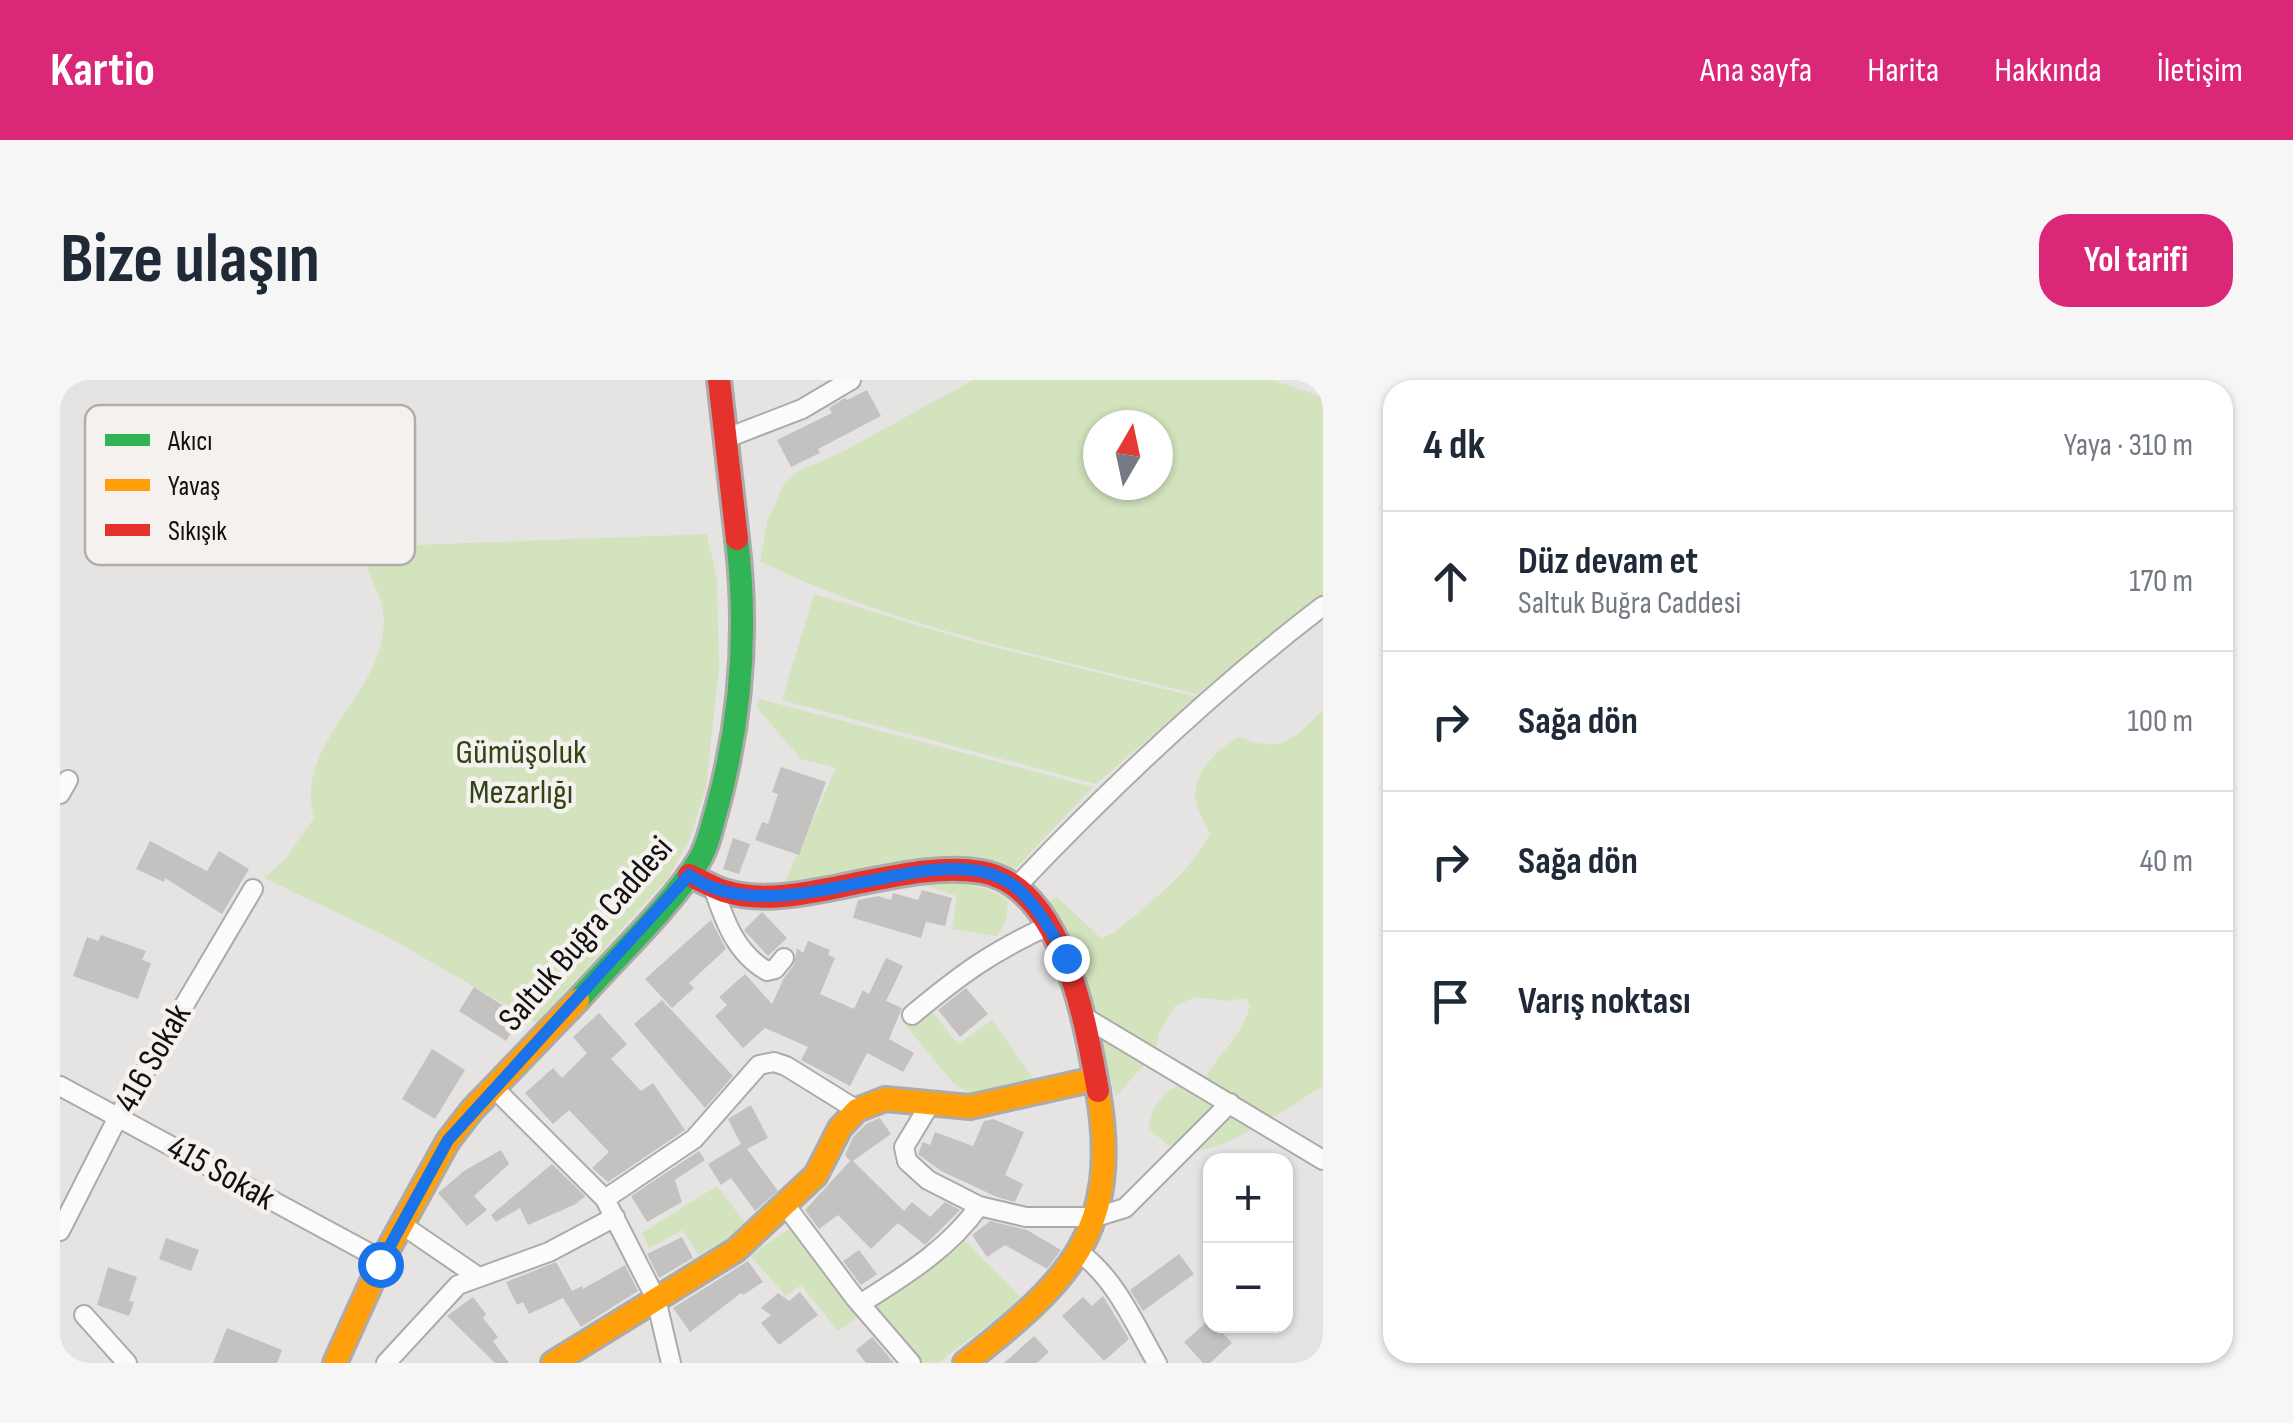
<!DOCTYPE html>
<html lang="tr">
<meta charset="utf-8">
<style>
:root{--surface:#fff;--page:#f6f6f7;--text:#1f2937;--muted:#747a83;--line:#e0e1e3;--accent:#db2777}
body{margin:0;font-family:"Sofia Sans Condensed",sans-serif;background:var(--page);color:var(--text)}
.controls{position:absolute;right:30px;bottom:30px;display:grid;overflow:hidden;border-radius:20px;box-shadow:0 2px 8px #0004}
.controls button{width:90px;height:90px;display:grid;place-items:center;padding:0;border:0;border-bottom:2px solid var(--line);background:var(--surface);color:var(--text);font:50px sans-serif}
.compass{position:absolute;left:1023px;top:30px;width:90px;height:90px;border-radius:50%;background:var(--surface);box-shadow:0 2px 8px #0004;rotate:9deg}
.stop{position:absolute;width:30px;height:30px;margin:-22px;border:8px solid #1a73e8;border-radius:50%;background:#fff}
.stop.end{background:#1a73e8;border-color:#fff;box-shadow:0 2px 10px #0008}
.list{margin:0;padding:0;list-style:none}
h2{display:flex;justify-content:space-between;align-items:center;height:130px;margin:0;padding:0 40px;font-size:42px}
h2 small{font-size:32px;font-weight:400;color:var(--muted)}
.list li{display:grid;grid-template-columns:65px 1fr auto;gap:30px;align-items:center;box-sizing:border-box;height:140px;padding:0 40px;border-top:2px solid var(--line)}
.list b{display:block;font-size:38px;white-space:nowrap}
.list p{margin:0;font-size:32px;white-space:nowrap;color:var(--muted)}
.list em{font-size:32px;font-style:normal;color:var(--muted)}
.icon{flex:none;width:55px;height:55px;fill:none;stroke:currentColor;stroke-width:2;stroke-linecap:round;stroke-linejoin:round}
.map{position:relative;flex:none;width:1263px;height:983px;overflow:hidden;border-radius:30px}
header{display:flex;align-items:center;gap:60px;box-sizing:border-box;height:140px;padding:0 50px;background:var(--accent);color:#fff}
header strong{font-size:48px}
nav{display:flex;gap:55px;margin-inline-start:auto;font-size:35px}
.intro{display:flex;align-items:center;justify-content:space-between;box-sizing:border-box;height:240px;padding:0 60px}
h1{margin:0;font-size:70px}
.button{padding:25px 45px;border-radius:30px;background:var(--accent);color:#fff;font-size:35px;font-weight:700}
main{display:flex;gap:60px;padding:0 60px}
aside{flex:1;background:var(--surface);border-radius:30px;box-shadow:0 2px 8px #0004}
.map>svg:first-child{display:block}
</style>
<header>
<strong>Kartio</strong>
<nav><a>Ana sayfa</a><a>Harita</a><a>Hakkında</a><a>İletişim</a></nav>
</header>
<div class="intro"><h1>Bize ulaşın</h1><a class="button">Yol tarifi</a></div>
<main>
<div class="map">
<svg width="1263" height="983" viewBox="0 0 1263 983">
<rect width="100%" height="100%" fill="#e6e4e2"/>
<path fill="#d3e3bd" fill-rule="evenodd" d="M 913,0 L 1212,0 L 1263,17 L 1263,218 L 1137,314 C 993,278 832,247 700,181 L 707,142 L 724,104 L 739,91 L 786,70 ZM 1038,45 L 1098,45 L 1098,105 L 1038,105 Z
M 647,154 L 657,200 L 659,288 L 646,408 L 630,458 L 608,498 L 477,643 L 326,556 L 204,498 L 225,479 L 254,438 C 232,359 333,310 323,231 C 321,217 312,201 307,187 L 315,172 L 327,166 Z
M 754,214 L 917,263 L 1137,317 L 1036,404 L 722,320 Z
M 699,319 L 1033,407 L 953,491 C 877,471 799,489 724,504 L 776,388 L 741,379 L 697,328 Z
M 1263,330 L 1263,706 C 1227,728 1171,770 1128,772 C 1114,773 1099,758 1089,748 C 1091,717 1118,701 1147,695 C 1162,671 1183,653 1190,626 L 1185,618 L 1166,621 L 1136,617 L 1115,626 L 1099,652 L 1095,673 L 1056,716 L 1033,645 L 982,525 L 997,517 L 1041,558 L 1054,553 C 1088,524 1130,494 1150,453 C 1145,443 1138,432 1136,422 C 1130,395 1158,368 1179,357 C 1221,374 1233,360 1263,330 Z
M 868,501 C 895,502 925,503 947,520 C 949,533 945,546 937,556 L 892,549 L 897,516 L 867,506 Z
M 870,629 L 898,664 L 932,640 L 974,700 L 909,713 L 894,704 L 846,646 Z
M 657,806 L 686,844 L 666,860 L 638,875 L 623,850 L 589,868 L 582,853 Z
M 730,848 L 800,935 L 778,951 L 741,905 L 726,916 L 690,876 Z
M 903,859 L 963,919 L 878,983 L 862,983 L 815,926 Z"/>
<path fill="#c3c2c1" d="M 807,10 L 821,36 L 758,69 L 760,73 L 731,87 L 717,60 L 772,33 L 769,28 L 785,18 L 787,20 Z
M 721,387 L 766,402 L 739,475 L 695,460 L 702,442 L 708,444 L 718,414 L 712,412 Z
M 673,458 L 690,464 L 679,494 L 663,489 Z
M 90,461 L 147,491 L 159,471 L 189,489 L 162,534 L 105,498 L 104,502 L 76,489 Z
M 862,510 L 892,518 L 885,546 L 866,542 L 861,558 L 793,538 L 798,520 L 818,516 L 831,520 L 833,513 L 858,520 Z
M 702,532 L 727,558 L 708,576 L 684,550 Z
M 651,540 L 666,569 L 629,603 L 634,608 L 612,628 L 585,599 Z
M 41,555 L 86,571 L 82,580 L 91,583 L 78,619 L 13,596 L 27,557 L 38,561 Z
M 748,561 L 770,570 L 768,575 L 775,578 L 760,614 L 794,629 L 803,610 L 809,614 L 826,578 L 843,586 L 826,621 L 842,628 L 829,659 L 854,673 L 843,692 L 807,673 L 790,706 L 741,680 L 748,667 L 705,648 L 683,668 L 655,636 L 667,625 L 659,617 L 685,594 L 712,624 L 724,598 L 734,585 L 737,568 L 743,573 Z
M 414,607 L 461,637 L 446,661 L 399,631 Z
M 906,608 L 928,634 L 900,657 L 878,630 Z
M 602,620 L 673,696 L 645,728 L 574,644 Z
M 539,633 L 567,664 L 551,679 L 581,711 L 593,703 L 625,750 L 548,802 L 532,788 L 549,772 L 509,730 L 493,744 L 465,713 L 493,688 L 502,698 L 527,673 L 513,657 Z
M 372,669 L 405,690 L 375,739 L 342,719 Z
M 691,725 L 708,758 L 687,769 L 718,811 L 695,831 L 671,798 L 661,805 L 648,784 L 681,764 L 668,739 Z
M 820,738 L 831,754 L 793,781 L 844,831 L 852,822 L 870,837 L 885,822 L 900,830 L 865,865 L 838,843 L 811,869 L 778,835 L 759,849 L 745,830 L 790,781 L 785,775 L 793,757 L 806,744 Z
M 933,739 L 964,752 L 945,795 L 963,804 L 955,822 L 937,817 L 881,791 L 858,774 L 863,762 L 870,765 L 875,752 L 913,766 L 924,741 Z
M 441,770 L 449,784 L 414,816 L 427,830 L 407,846 L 378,813 L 404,791 Z
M 639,771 L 645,780 L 615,800 L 622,822 L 587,842 L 571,816 Z
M 492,784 L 525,816 L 516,824 L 468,845 L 460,828 L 436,842 L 431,835 Z
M 930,841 L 967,850 L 1001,870 L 987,889 L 945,865 L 927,877 L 912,855 Z
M 622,857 L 633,878 L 599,898 L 587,874 Z
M 106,858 L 139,870 L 131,891 L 99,879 Z
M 799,870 L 817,894 L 801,905 L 783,881 Z
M 1119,874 L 1134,894 L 1083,931 L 1070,910 Z
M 688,881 L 703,902 L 683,915 L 681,913 L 630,952 L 613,928 Z
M 496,882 L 512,911 L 522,906 L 523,909 L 565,885 L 578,911 L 521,947 L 503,918 L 469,934 L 463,922 L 457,925 L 446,902 Z
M 48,887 L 77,897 L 69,921 L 74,922 L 69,936 L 37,925 Z
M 740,912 L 758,935 L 719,965 L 701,943 L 711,935 L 701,928 L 718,913 L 729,921 Z
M 1043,916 L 1069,959 L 1044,981 L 1002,936 L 1023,917 L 1032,926 Z
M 413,917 L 426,934 L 423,938 L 438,957 L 433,961 L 449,983 L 435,983 L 387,936 Z
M 1150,939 L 1150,946 L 1156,946 L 1172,963 L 1150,983 L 1143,983 L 1124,962 Z
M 167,948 L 222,970 L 217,983 L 153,983 Z
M 974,956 L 989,972 L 977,983 L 944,983 Z
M 812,957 L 834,983 L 806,983 L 796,970 Z"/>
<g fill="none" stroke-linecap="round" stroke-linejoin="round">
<g stroke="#adabaa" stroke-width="22">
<path id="street" d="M 667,58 L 742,29 L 791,0
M 0,414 L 8,400
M 956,507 C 1051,407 1153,310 1263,226
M 654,510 C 665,542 676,573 707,591 L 715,589 L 724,578
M 852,635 C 900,595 931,572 988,546
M 1021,635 L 1263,780
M 0,706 L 322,880
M 434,708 L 545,819 L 596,919 L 611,983
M 870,724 L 844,767 L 847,781 L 868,800 L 919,826 L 966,837 L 1036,837 L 1065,828 L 1170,723
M 545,819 L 634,759 L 699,685 L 714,682 L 726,686 L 797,730
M 726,826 L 795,918 L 851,983
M 341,844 L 417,896
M 0,851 L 58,737 L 193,509
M 1020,873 C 1056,899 1075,945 1097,983
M 800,924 C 844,896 889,869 919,826
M 24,935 L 67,983
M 326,983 L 398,905 L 489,872 L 555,837"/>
</g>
<g stroke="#adabaa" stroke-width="28">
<path id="fast" d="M 518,620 C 555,578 608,529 638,482 C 648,467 651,448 656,432 C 681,343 688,251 677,159"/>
</g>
<g stroke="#adabaa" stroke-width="28">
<path id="slow" d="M 275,983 L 320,884 L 388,761 L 412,730 L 518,620
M 493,983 L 676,870 L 756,795 L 780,748 L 797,730 L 825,719 L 910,727 L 1035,699
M 905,983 C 1009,901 1062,852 1038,711"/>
</g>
<g stroke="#adabaa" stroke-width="28">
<path id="jam" d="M 659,0 L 677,159
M 629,495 C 640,500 652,507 664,511 C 704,524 753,512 793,504 C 835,496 879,485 922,492 C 1004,507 1026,645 1038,711"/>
</g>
<use href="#street" stroke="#fbfbfb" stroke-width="18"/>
<use href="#fast" stroke="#30b455" stroke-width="22"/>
<use href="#slow" stroke="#ff9f0a" stroke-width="22"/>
<use href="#jam" stroke="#e5322d" stroke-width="22"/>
</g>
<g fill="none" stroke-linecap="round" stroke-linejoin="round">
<path stroke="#1a73e8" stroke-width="12" d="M 320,884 L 388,760 L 629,495 C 721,561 884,445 958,509 C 979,528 993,554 1006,578"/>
</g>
<g text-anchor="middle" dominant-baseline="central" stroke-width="9" stroke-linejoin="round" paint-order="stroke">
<g font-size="35" fill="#314414" stroke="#f4f1ef">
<text x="461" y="372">Gümüşoluk<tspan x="461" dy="40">Mezarlığı</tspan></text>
</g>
<g font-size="35" fill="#121110" stroke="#f4f1ef">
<text transform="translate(526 554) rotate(-49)">Saltuk Buğra Caddesi</text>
<text transform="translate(93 678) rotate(-60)">416 Sokak</text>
<text transform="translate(161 793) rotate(29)">415 Sokak</text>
</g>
</g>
<rect x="25" y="25" width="330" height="160" rx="15" fill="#f4f1ef" stroke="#b0aeac" stroke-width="2.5"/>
<rect x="45" y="54" width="45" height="12" fill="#30b455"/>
<rect x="45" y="99" width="45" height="12" fill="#ff9f0a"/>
<rect x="45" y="144" width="45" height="12" fill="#e5322d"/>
<g font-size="28" fill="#121110">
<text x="108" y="70">Akıcı</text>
<text x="108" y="115">Yavaş</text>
<text x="108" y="160">Sıkışık</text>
</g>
</svg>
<div class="controls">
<button>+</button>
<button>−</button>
</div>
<svg class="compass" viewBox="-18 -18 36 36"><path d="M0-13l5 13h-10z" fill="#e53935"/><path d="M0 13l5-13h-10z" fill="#747a83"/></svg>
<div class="stop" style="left:320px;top:884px"></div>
<div class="stop end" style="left:1006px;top:578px"></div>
</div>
<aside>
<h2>4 dk<small>Yaya · 310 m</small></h2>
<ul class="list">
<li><svg class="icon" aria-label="ahead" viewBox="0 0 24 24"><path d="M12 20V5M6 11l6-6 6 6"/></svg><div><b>Düz devam et</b><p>Saltuk Buğra Caddesi</p></div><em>170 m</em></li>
<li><svg class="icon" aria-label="right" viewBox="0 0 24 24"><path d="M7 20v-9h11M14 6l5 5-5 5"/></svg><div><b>Sağa dön</b></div><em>100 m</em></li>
<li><svg class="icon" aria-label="right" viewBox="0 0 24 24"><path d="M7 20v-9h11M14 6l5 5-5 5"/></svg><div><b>Sağa dön</b></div><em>40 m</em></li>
<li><svg class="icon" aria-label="arrive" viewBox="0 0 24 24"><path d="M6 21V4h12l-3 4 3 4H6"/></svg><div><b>Varış noktası</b></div></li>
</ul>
</aside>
</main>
